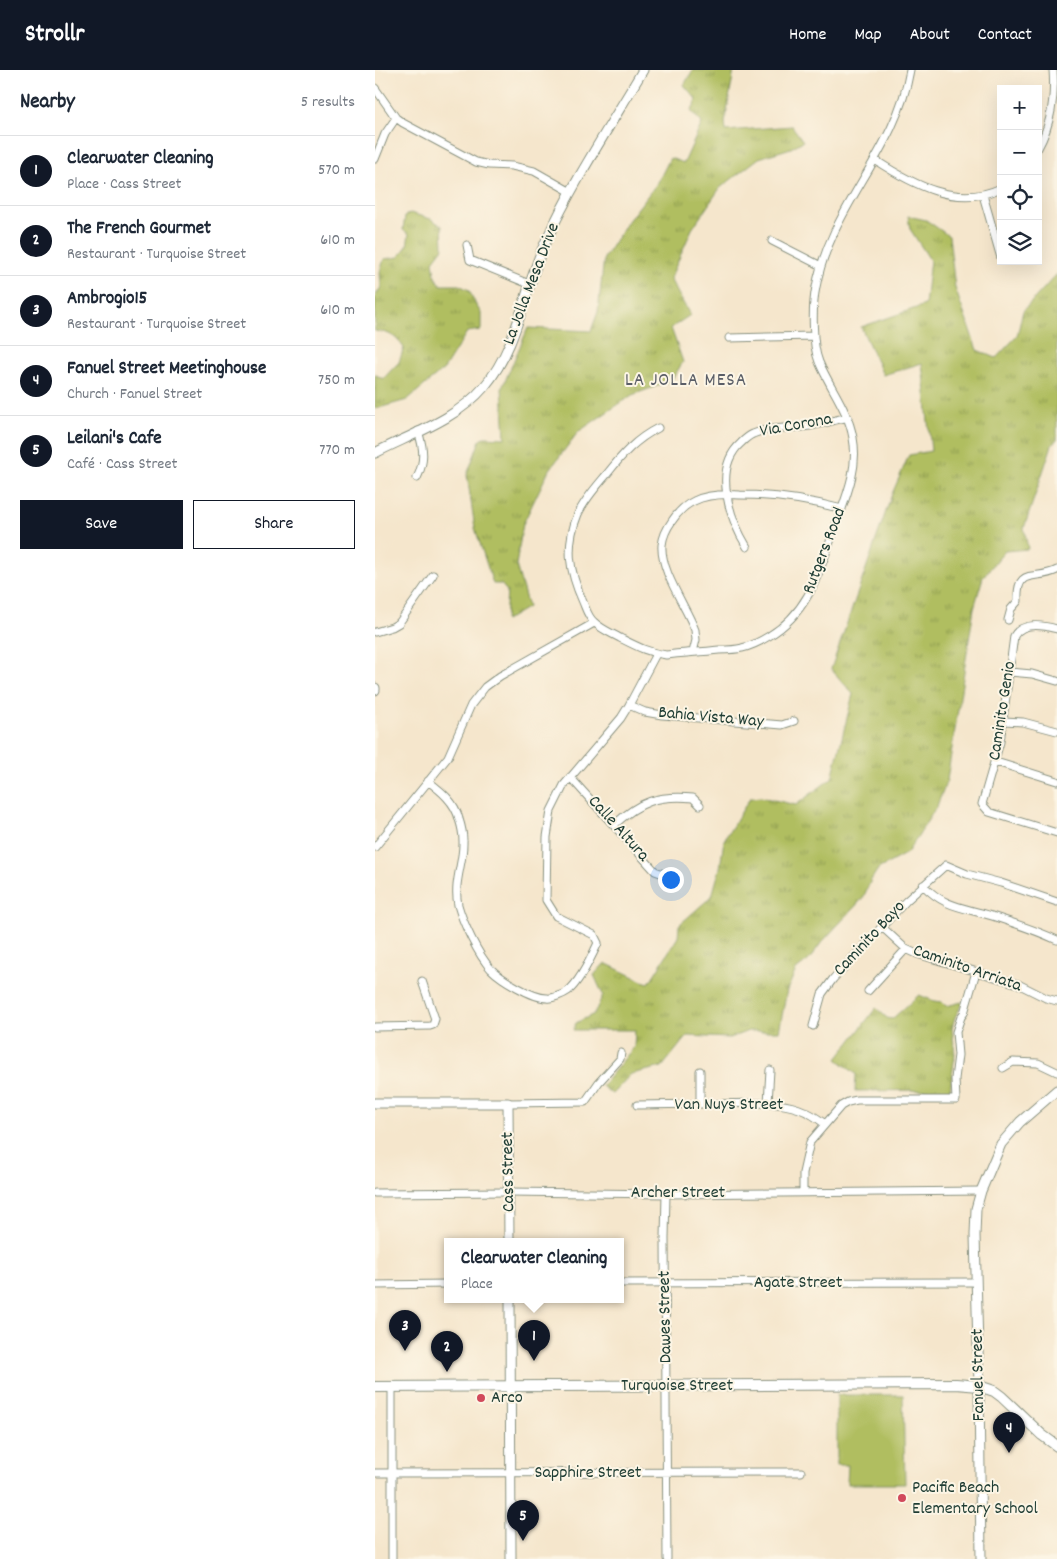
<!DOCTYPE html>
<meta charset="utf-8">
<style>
:root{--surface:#fff;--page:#f6f6f7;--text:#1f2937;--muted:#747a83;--line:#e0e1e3;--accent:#111827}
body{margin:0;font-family:Dekko,sans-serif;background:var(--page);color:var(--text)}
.controls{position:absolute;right:15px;top:15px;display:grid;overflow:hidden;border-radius:0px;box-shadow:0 5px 20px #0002}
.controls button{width:45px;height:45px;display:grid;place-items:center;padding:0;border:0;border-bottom:1px solid var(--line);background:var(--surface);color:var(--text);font:25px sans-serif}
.you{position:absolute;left:295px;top:809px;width:18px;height:18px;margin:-12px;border:4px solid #fff;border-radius:50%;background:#1a73e8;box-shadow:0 0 0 8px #1a73e833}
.badge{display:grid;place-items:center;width:32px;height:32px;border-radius:50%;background:var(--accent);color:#fff;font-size:16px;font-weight:700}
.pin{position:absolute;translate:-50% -41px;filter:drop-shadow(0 1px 2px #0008)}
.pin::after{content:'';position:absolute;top:26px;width:18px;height:15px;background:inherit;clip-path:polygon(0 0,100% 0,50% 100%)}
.popup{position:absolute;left:69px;top:1168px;width:180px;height:65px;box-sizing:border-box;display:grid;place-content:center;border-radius:0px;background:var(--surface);filter:drop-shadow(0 1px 4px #0005);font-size:16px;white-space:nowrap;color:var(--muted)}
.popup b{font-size:19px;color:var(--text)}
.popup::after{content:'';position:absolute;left:50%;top:100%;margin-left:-10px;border:10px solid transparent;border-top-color:var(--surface)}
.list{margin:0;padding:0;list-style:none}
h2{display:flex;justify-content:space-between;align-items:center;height:65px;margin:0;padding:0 20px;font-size:21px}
h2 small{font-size:16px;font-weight:400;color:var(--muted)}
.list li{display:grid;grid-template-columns:32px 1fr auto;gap:15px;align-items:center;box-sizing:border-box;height:70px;padding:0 20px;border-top:1px solid var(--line)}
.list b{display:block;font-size:19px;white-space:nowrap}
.list p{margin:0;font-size:16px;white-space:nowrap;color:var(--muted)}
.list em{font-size:16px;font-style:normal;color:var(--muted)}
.actions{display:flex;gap:10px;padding:15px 20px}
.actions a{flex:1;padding:11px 0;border:1px solid var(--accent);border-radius:0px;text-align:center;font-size:18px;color:var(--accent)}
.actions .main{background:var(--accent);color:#fff}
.icon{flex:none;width:28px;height:28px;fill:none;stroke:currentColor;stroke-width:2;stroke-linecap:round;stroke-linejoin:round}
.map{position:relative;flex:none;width:682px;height:1489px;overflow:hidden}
header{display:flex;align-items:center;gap:30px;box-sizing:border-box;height:70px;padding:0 25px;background:var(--accent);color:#fff}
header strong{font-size:24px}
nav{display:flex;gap:28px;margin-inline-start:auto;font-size:18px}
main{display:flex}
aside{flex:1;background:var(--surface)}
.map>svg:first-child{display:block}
</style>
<header>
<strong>Strollr</strong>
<nav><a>Home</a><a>Map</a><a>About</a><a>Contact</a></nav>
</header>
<main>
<aside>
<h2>Nearby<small>5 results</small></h2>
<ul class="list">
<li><span class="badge">1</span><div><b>Clearwater Cleaning</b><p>Place · Cass Street</p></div><em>570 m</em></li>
<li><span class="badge">2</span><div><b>The French Gourmet</b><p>Restaurant · Turquoise Street</p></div><em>610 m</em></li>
<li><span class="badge">3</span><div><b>Ambrogio15</b><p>Restaurant · Turquoise Street</p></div><em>610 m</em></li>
<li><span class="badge">4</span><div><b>Fanuel Street Meetinghouse</b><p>Church · Fanuel Street</p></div><em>750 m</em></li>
<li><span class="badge">5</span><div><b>Leilani's Cafe</b><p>Café · Cass Street</p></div><em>770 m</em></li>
</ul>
<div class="actions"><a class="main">Save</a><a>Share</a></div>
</aside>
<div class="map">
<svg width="682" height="1489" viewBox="0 0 682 1489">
<defs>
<pattern id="grass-tufts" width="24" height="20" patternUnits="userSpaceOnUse" patternTransform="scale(1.25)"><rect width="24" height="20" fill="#b0be60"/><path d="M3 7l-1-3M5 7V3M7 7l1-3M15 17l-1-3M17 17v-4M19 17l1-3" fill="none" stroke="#8f9c50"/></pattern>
</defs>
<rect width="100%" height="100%" fill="#fcf5e5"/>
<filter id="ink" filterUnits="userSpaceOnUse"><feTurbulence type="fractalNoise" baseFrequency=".02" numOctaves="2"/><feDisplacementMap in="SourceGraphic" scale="10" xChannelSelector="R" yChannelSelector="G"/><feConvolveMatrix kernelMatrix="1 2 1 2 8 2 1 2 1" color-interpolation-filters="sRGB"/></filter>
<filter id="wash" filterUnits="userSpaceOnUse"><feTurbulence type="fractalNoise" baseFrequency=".0096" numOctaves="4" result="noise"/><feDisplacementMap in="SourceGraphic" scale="20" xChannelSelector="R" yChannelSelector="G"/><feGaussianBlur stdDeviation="1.12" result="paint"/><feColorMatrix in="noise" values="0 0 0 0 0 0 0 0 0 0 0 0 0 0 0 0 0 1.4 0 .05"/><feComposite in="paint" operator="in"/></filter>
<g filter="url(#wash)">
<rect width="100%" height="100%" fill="#f5e6cc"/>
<path fill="url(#grass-tufts)" stroke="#687e4a" d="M 318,0 L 359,0 L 350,52 L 351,61 L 417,56 L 428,71 L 416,78 L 384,88 L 345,118 L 317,159 L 295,209 L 315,245 L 296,258 L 308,292 L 296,311 L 257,325 L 203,362 L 173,402 L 148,454 L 141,495 L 153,537 L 130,551 L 132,521 L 126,514 L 118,514 L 100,458 L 92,405 L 105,370 L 109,367 L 130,368 L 127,318 L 153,258 L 216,261 L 223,242 L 229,188 L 253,151 L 283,112 L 295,88 L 309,93 L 327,53 L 316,41 L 322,30 L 309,15 Z
M 35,143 L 56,149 L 67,156 L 68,178 L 58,191 L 60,207 L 66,215 L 84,215 L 94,220 L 101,235 L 106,243 L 106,260 L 92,262 L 69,299 L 32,330 L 0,339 L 0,304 L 8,309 L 24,292 L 29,278 C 21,266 14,262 0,261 L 0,227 L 6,217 L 5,202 L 9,189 L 24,187 L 32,176 L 34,164 L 28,160 L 30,146 Z
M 533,146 L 551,150 L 574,166 L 580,218 L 602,280 L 621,288 L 642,266 L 648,241 L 682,204 L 682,369 L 677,375 L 649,458 L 653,479 L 630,481 L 608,507 L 599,538 L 572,710 L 562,736 L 532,783 L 503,799 L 496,810 L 488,828 L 446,873 L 434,890 L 421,900 L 412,920 L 404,961 L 373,961 L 355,968 L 312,966 L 287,997 L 256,1004 L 237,1024 L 227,1016 L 259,977 L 260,960 L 198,960 L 201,953 L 219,944 L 228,925 L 219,905 L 230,893 L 267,911 L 274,913 L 303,867 L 304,855 L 337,826 L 345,798 L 349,770 L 375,728 L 386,727 L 421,735 L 457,708 L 478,624 L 456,599 L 517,424 L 534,385 L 556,381 L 547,293 L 508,305 L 486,257 L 550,235 L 555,190 L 535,159 Z
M 544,925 L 559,931 L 567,932 L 571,936 L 587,932 L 587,935 L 580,947 L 577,958 L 580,985 L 575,1020 L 480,1021 L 481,1004 L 462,989 L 501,938 L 512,948 L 517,949 Z"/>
<path fill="#b0be60" stroke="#687e4a" d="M 462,1325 L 528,1325 L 530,1414 L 472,1414 L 473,1395 L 462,1395 Z"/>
</g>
<g filter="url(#ink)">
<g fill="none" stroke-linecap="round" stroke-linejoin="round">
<g stroke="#8a9280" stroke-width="9">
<path id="minor" d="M 0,18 L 21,48 L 28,53 L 101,92 L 114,95 L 137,96 L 159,101 L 196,122
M 663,78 C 676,55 680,26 678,0
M 0,89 L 10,64 L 21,48
M 500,90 C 537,114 582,139 626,118
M 608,125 L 626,188
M 397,171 L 446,196
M 92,175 L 95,190 L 154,214
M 354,268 L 439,266
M 283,358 C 261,369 247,385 232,404 C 222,416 210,429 203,444 C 190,476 194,501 208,532 C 211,539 213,547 219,552 C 226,559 236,563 245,568 C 261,576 274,583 291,585 C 309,583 327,582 344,580 C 351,580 360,580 367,578 C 376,576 386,571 394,566 C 436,541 445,498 461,455 C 471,427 484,398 478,368 C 473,339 455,318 444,292 C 437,275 437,236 441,217 C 456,136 521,82 535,0
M 42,408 C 50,391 49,379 43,361
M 372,477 C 355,449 337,399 366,373 C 369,370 373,366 378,364 C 396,356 415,359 435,356 C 448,354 460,350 473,347
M 633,550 L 636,539 L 643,531 C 641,496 661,511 682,500
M 682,559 C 668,555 647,552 639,566 L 625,672 L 607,734 L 614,742 L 682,763
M 0,562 L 17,557 L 24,553 L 58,505
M 318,582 L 321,570 L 320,560 C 311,536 285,501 287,475 C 288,466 292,458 297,451 C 303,442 310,435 319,431 C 333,424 350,424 365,425 C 400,425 433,430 467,439
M 635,602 L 657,604 L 682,611
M 254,635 L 270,642 L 287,645 L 407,655 L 419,651
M 628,651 L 648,652 L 682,661
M 621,692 L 682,711
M 195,707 L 280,801 L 294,806
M 53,711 C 66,721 80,732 84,749 C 86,755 88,764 88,771 C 89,792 78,812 83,835 C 88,853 103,885 116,899 C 126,909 157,928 172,928 C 177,929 189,924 193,921 C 205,912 217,886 223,873 L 219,865 L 181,846 L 171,830 L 172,767 L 176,741 L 189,715 L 246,648 L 254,635 L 281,584
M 239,755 C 265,731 283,725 318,728 L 325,735
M 0,777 L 73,687 L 96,635 L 110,617 L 125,606 L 219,553
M 548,815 C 570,838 588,837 617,846 C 639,853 661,860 682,870
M 507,857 L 531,879 L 542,884 L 643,914 L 671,928 L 682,931
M 493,921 L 531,879
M 438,956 L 447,924 L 458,909 L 531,831 L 571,795 L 592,804 L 626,813 L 682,832
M 0,957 L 55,956 L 58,955 L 60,949 L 47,911
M 628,998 L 638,992 L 663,993 L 682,1002
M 325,1001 L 325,1034
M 133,1033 L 210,1032 L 224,1012 L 245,989 L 246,983
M 393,1033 L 395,1000
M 262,1035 L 393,1033 C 417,1035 431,1039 450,1054
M 0,1123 L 135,1122 L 291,1124 L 606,1121
M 428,1123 L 428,1103 L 435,1072 L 466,1036 L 473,1032 L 482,1030 L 581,1030 L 580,1009 L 583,985 L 581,962 L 586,947 L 589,943 L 601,902
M 291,1124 L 290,1168 L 292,1489
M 245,1213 L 601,1212
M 0,1215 L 73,1214
M 17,1316 L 17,1489
M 0,1403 L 426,1402"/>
</g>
<g stroke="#8a9280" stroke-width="11">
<path id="tertiary" d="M 0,383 C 37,364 82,349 109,317 C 144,276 149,218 171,171 C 198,112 235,56 268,0
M 0,618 L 0,620
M 0,1033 L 133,1033 L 134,1172
M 135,1230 L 136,1489
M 606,1489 L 604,1316 L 600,1165 L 601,1139 L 606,1121 L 626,1074 L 645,1052 L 682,1020"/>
</g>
<g stroke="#8a9280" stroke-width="12">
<path id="secondary" d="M 0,1317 L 581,1314 L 604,1316 L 619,1321 L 627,1327 L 667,1365 L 682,1376"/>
</g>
<use href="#minor" stroke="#fff" stroke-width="7"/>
<use href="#tertiary" stroke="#fff" stroke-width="9"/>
<use href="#secondary" stroke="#fff" stroke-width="10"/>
</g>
</g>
<g fill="#d1495b" stroke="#fcf5e5" stroke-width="2">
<circle cx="106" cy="1328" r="5"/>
<circle cx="527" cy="1428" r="5"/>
</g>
<g text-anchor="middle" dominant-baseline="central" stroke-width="4" stroke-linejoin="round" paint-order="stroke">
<g font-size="18" fill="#1f3d34" stroke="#fcf5e5">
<text transform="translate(157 214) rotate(-69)">La Jolla Mesa Drive</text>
<text transform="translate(421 356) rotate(-10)">Via Corona</text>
<text transform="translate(450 481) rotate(-69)">Rutgers Road</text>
<text transform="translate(628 641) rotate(-81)">Caminito Genio</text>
<text transform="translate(336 648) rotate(5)">Bahia Vista Way</text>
<text transform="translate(243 759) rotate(48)">Calle Altura</text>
<text transform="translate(495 869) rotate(-47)">Caminito Bayo</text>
<text transform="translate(592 899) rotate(19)">Caminito Arriata</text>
<text x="354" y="1035">Van Nuys Street</text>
<text transform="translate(134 1102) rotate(-91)">Cass Street</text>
<text x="303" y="1123">Archer Street</text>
<text x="423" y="1213">Agate Street</text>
<text transform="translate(291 1247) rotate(-91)">Dawes Street</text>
<text transform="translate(604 1305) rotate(-91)">Fanuel Street</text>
<text x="302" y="1316">Turquoise Street</text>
<text x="213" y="1403">Sapphire Street</text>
</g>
<g font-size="18" fill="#1f3d34" stroke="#fcf5e5" text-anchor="start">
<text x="116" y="1328">Arco</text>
<text x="537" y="1418">Pacific Beach<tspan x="537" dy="21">Elementary School</tspan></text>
</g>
<g font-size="19" letter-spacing="1" fill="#5a5e67" stroke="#fcf5e5">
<text x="311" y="311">LA JOLLA MESA</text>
</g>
</g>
</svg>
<div class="controls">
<button>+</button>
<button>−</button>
<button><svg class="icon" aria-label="locate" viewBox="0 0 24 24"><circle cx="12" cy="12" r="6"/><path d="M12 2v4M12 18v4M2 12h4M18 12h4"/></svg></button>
<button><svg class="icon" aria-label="layers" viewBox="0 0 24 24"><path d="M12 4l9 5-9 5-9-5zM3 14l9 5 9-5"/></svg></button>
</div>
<div class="you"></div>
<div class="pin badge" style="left:159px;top:1291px">1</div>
<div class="popup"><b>Clearwater Cleaning</b>Place</div>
<div class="pin badge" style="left:72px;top:1302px">2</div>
<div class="pin badge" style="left:30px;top:1281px">3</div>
<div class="pin badge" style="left:634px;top:1383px">4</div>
<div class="pin badge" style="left:148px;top:1471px">5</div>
</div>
</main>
